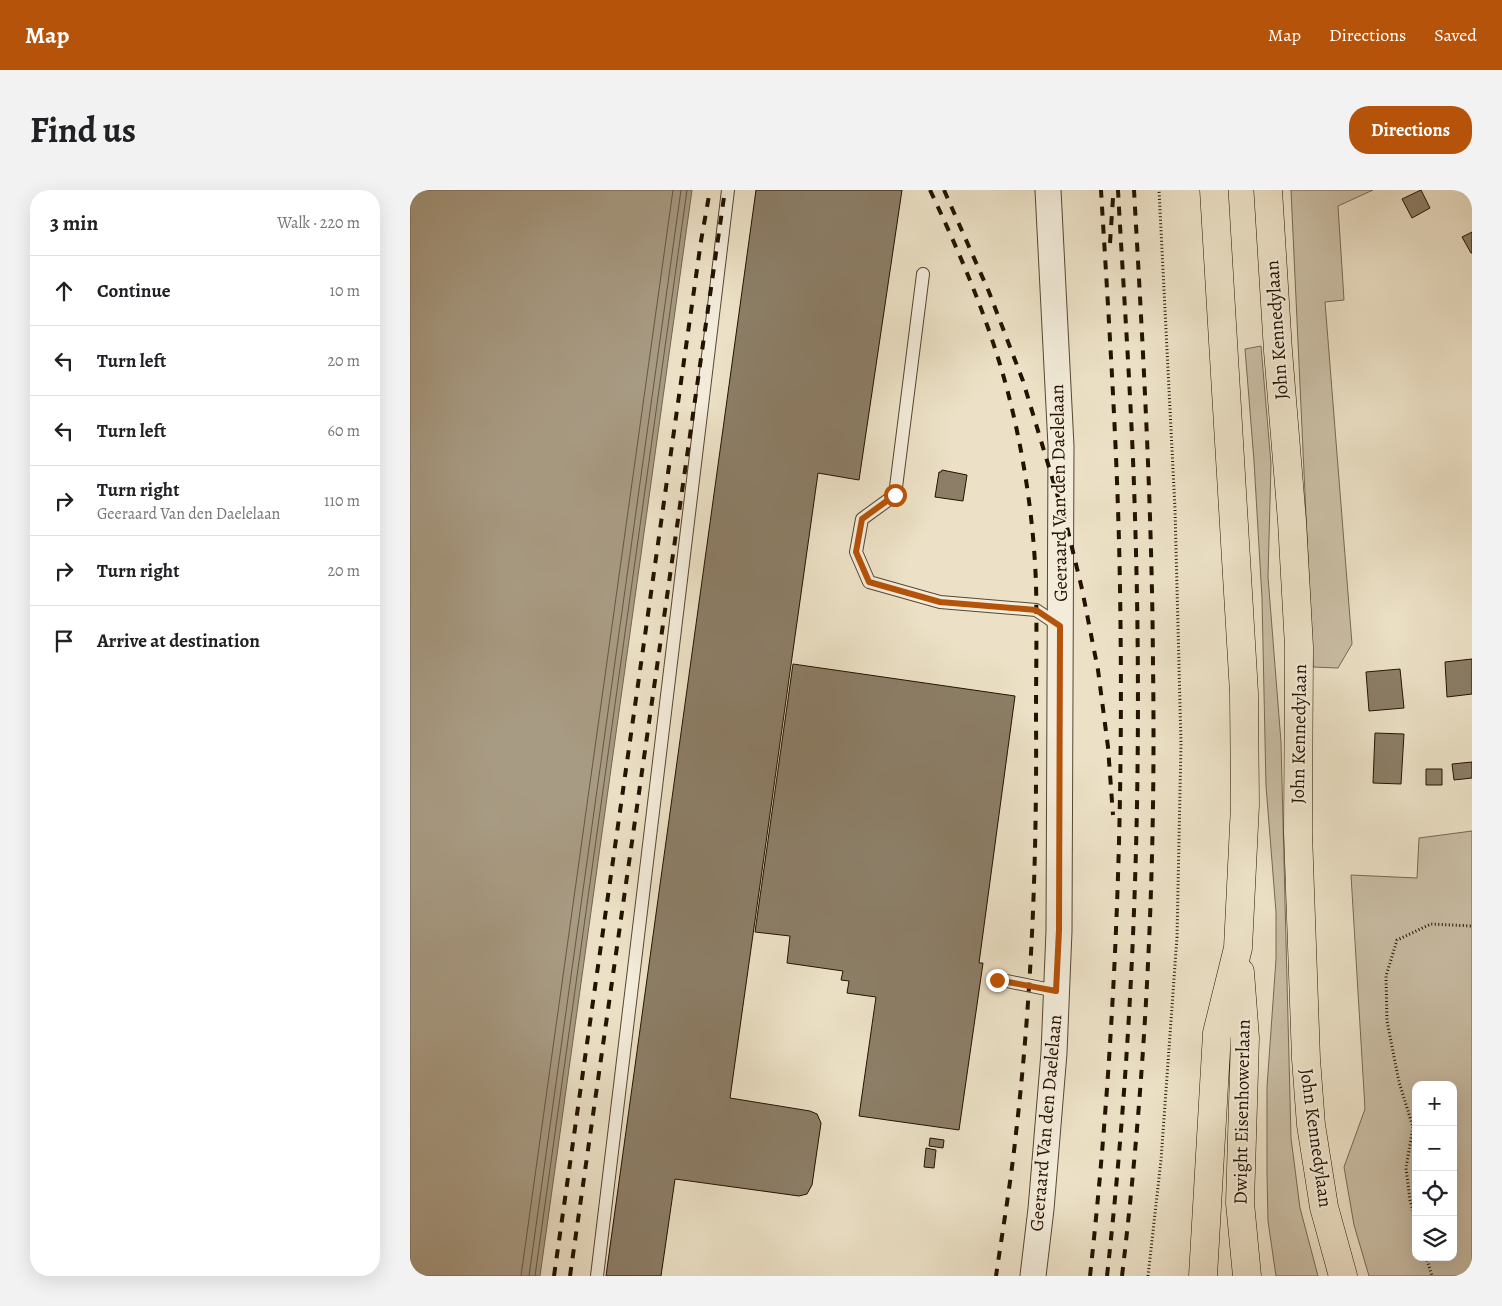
<!DOCTYPE html>
<meta charset="utf-8">
<style>
:root{--surface:#fff;--page:#f2f2f2;--text:#202124;--muted:#757577;--line:#e0e0e0;--accent:#b45309}
body{margin:0;font-family:Alegreya,serif;background:var(--page);color:var(--text)}
.controls{position:absolute;right:15px;bottom:15px;display:grid;overflow:hidden;border-radius:10px;box-shadow:0 5px 20px #0002}
.controls button{width:45px;height:45px;display:grid;place-items:center;padding:0;border:0;border-bottom:1px solid var(--line);background:var(--surface);color:var(--text);font:25px sans-serif}
.stop{position:absolute;width:15px;height:15px;margin:-11px;border:4px solid #b45309;border-radius:50%;background:#fff}
.stop.end{background:#b45309;border-color:#fff;box-shadow:0 1px 5px #0008}
.list{margin:0;padding:0;list-style:none}
h2{display:flex;justify-content:space-between;align-items:center;height:65px;margin:0;padding:0 20px;font-size:21px}
h2 small{font-size:16px;font-weight:400;color:var(--muted)}
.list li{display:grid;grid-template-columns:32px 1fr auto;gap:15px;align-items:center;box-sizing:border-box;height:70px;padding:0 20px;border-top:1px solid var(--line)}
.list b{display:block;font-size:19px;white-space:nowrap}
.list p{margin:0;font-size:16px;white-space:nowrap;color:var(--muted)}
.list em{font-size:16px;font-style:normal;color:var(--muted)}
.icon{flex:none;width:28px;height:28px;fill:none;stroke:currentColor;stroke-width:2;stroke-linecap:round;stroke-linejoin:round}
.map{position:relative;flex:none;width:1062px;height:1086px;overflow:hidden;border-radius:20px}
header{display:flex;align-items:center;gap:30px;box-sizing:border-box;height:70px;padding:0 25px;background:var(--accent);color:#fff}
header strong{font-size:24px}
nav{display:flex;gap:28px;margin-inline-start:auto;font-size:18px}
.intro{display:flex;align-items:center;justify-content:space-between;box-sizing:border-box;height:120px;padding:0 30px}
h1{margin:0;font-size:35px}
.button{padding:12px 22px;border-radius:20px;background:var(--accent);color:#fff;font-size:18px;font-weight:700}
main{display:flex;gap:30px;padding:0 30px}
aside{flex:1;background:var(--surface);border-radius:20px;box-shadow:0 5px 20px #0002}
.map>svg:first-child{display:block}
</style>
<header>
<strong>Map</strong>
<nav><a>Map</a><a>Directions</a><a>Saved</a></nav>
</header>
<div class="intro"><h1>Find us</h1><a class="button">Directions</a></div>
<main>
<aside>
<h2>3 min<small>Walk · 220 m</small></h2>
<ul class="list">
<li><svg class="icon" aria-label="ahead" viewBox="0 0 24 24"><path d="M12 20V5M6 11l6-6 6 6"/></svg><div><b>Continue</b></div><em>10 m</em></li>
<li><svg class="icon" aria-label="left" viewBox="0 0 24 24"><path d="M17 20v-9H6M10 6l-5 5 5 5"/></svg><div><b>Turn left</b></div><em>20 m</em></li>
<li><svg class="icon" aria-label="left" viewBox="0 0 24 24"><path d="M17 20v-9H6M10 6l-5 5 5 5"/></svg><div><b>Turn left</b></div><em>60 m</em></li>
<li><svg class="icon" aria-label="right" viewBox="0 0 24 24"><path d="M7 20v-9h11M14 6l5 5-5 5"/></svg><div><b>Turn right</b><p>Geeraard Van den Daelelaan</p></div><em>110 m</em></li>
<li><svg class="icon" aria-label="right" viewBox="0 0 24 24"><path d="M7 20v-9h11M14 6l5 5-5 5"/></svg><div><b>Turn right</b></div><em>20 m</em></li>
<li><svg class="icon" aria-label="arrive" viewBox="0 0 24 24"><path d="M6 21V4h12l-3 4 3 4H6"/></svg><div><b>Arrive at destination</b></div></li>
</ul>
</aside>
<div class="map">
<svg width="1062" height="1086" viewBox="0 0 1062 1086">
<rect width="100%" height="100%" fill="#ece1c6"/>
<filter id="stains"><feTurbulence type="fractalNoise" baseFrequency=".004" numOctaves="4"/><feColorMatrix values="0 0 0 0 .2 0 0 0 0 .09 0 0 0 0 .02 0 0 0 .5 -.17"/></filter>
<radialGradient id="worn" r=".72"><stop offset=".6" stop-color="#630" stop-opacity="0"/><stop offset="1" stop-color="#630" stop-opacity=".3"/></radialGradient>
<path fill="#cabea5" stroke="#776853" fill-rule="evenodd" d="M 881,0 L 963,0 L 928,16 L 934,110 L 915,112 L 942,454 L 928,478 L 903,477 Z
M 851,156 L 861,274 L 858,387 L 871,552 L 881,948 L 890,1018 L 908,1086 L 866,1086 L 858,1031 L 857,985 L 857,897 L 866,769 L 866,722 L 856,596 L 852,408 L 844,271 L 835,159 Z
M 1062,641 L 1062,1086 L 959,1086 L 944,1035 L 934,977 L 955,919 L 941,685 L 1007,688 L 1009,648 ZM 1006,895 L 1043,895 L 1043,1067 L 1006,1067 Z"/>
<path fill="#a89b83" stroke="#73644f" d="M 0,0 L 282,0 L 130,1086 L 0,1086 Z"/>
<g fill="none" stroke-linecap="round" stroke-linejoin="round">
<path stroke="#665642" stroke-width="1" d="M 111,1086 L 263,0
M 119,1086 L 271,0
M 125,1086 L 277,0"/>
</g>
<path fill="#8c7e67" stroke="#241201" d="M 346,0 L 492,0 L 449,290 L 408,283 L 320,908 L 400,921 L 407,924 L 411,933 L 402,995 L 397,1004 L 389,1006 L 265,989 L 251,1086 L 196,1086 Z
M 1011,0 L 1020,18 L 1002,28 L 992,9 Z
M 1062,42 L 1062,63 L 1061,63 L 1052,47 Z
M 532,280 L 557,285 L 553,311 L 525,307 L 529,282 L 531,282 Z
M 1062,469 L 1062,504 L 1037,507 L 1035,472 Z
M 383,474 L 605,506 L 569,773 L 573,773 L 549,940 L 449,926 L 466,807 L 437,803 L 439,791 L 431,790 L 433,781 L 377,773 L 380,746 L 345,742 Z
M 990,479 L 994,518 L 959,521 L 956,482 Z
M 965,543 L 994,544 L 991,594 L 963,593 Z
M 1062,572 L 1062,588 L 1044,590 L 1042,574 Z
M 1016,579 L 1032,579 L 1032,595 L 1016,595 Z
M 520,948 L 534,950 L 533,958 L 519,956 Z
M 516,958 L 526,960 L 524,978 L 514,977 Z"/>
<g fill="none" stroke-linecap="round" stroke-linejoin="round">
<g stroke="#564632" stroke-width="14">
<path id="service" d="M 513,84 L 485,305 L 452,329 L 446,362 L 459,392 L 530,412 L 626,420 L 650,436
M 587,789 L 646,801
M 187,1086 L 318,0"/>
</g>
<g stroke="#564632" stroke-width="27">
<path id="minor" d="M 623,1086 L 631,1019 L 644,863 L 649,741 L 651,256 L 638,0"/>
</g>
<g stroke="#241201" stroke-width="29">
<path id="trunk" d="M 858,0 L 868,161 L 882,331 L 889,457 L 888,643 L 896,869 L 901,935 L 914,1017 L 933,1086
M 830,782 L 835,848 L 830,1013 L 837,1086
M 793,1086 L 807,843 L 828,758 L 835,615 L 834,503 L 804,0"/>
</g>
<path stroke="#241201" stroke-width="3" stroke-dasharray="1 2.5" stroke-linecap="butt" d="M 1006,1031 L 1000,1010 L 996,978 L 1003,937 L 989,892 L 977,831 L 976,786 L 987,750 L 1021,734 L 1062,736
M 1016,1067 L 1022,1086
M 738,1086 L 751,970 L 767,747 L 771,554 L 765,319 L 749,0"/>
<use href="#service" stroke="#f3ecda" stroke-width="12"/>
<use href="#minor" stroke="#f3ecda" stroke-width="25"/>
<use href="#trunk" stroke="#ece1c6" stroke-width="28"/>
<path stroke="#241201" stroke-width="4" stroke-dasharray="9 9" stroke-linecap="butt" d="M 520,0 C 554,72 585,145 603,223 C 616,279 624,337 626,394 C 627,438 626,483 626,527 C 627,666 622,805 606,943 C 601,991 593,1038 586,1086
M 534,0 L 579,102 L 613,191 L 657,337 L 672,399 L 688,480 L 698,557 L 703,625
M 700,53 L 703,8
M 144,1086 L 291,51 L 300,0
M 160,1086 L 315,0
M 680,1086 C 705,858 714,628 710,399 C 708,266 699,133 691,0
M 697,1086 C 725,834 733,581 725,327 C 722,218 714,109 708,0
M 712,1086 C 736,884 746,679 743,475 C 742,316 733,158 724,0"/>
</g>
<g fill="none" stroke-linecap="round" stroke-linejoin="round">
<path stroke="#b45309" stroke-width="6" d="M 485,305 L 452,329 L 446,362 L 459,392 L 530,412 L 626,420 L 650,436 L 649,740 L 646,801 L 587,790"/>
</g>
<g text-anchor="middle" dominant-baseline="central" stroke-width="4" stroke-linejoin="round" paint-order="stroke">
<g font-size="19" fill="#241201" stroke="#f3ecda">
<text transform="translate(867 140) rotate(-94)">John Kennedylaan</text>
<text transform="translate(649 303) rotate(-91)">Geeraard Van den Daelelaan</text>
<text transform="translate(889 544) rotate(-89)">John Kennedylaan</text>
<text transform="translate(832 922) rotate(-89)">Dwight Eisenhowerlaan</text>
<text transform="translate(636 933) rotate(-85)">Geeraard Van den Daelelaan</text>
<text transform="translate(906 948) rotate(82)">John Kennedylaan</text>
</g>
</g>
<rect width="100%" height="100%" filter="url(#stains)"/>
<rect width="100%" height="100%" fill="url(#worn)"/>
</svg>
<div class="controls">
<button>+</button>
<button>−</button>
<button><svg class="icon" aria-label="locate" viewBox="0 0 24 24"><circle cx="12" cy="12" r="6"/><path d="M12 2v4M12 18v4M2 12h4M18 12h4"/></svg></button>
<button><svg class="icon" aria-label="layers" viewBox="0 0 24 24"><path d="M12 4l9 5-9 5-9-5zM3 14l9 5 9-5"/></svg></button>
</div>
<div class="stop" style="left:485px;top:305px"></div>
<div class="stop end" style="left:587px;top:790px"></div>
</div>
</main>
